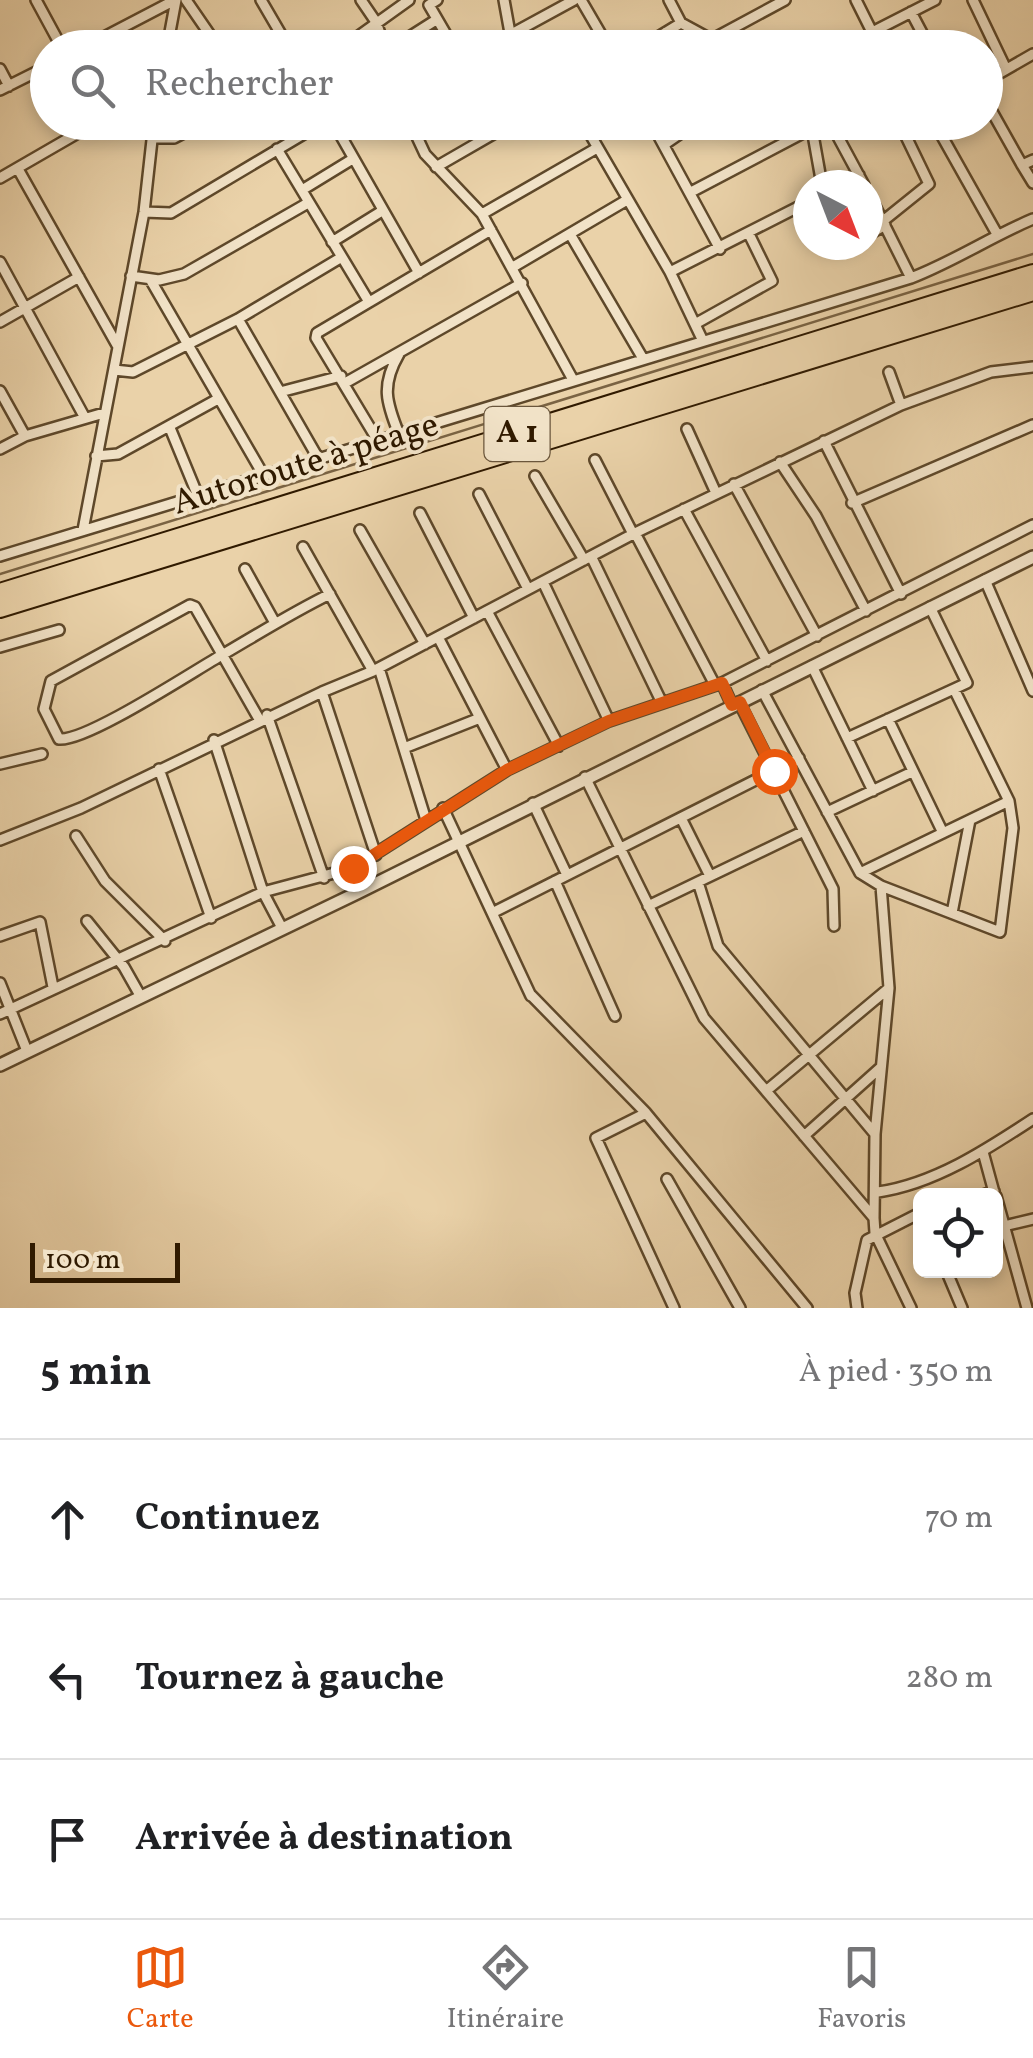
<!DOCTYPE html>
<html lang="fr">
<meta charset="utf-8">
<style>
:root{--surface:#fff;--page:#f6f6f6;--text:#202124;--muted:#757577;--line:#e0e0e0;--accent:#ea580c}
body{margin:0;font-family:Vollkorn,serif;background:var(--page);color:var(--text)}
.controls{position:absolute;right:30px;bottom:30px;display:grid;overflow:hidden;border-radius:15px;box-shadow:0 5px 15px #0003}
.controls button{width:90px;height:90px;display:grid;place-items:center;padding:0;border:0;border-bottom:2px solid var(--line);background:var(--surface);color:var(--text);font:50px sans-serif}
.compass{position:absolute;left:793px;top:170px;width:90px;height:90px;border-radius:50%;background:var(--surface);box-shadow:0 5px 15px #0003;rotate:138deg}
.scale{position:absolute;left:30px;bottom:25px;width:150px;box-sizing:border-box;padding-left:10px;border:5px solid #301a00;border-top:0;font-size:28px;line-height:35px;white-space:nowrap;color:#301a00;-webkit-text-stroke:8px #f1e2c7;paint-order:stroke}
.stop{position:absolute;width:30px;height:30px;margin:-22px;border:8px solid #ea580c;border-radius:50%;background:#fff}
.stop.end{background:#ea580c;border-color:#fff;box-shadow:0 2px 10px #0008}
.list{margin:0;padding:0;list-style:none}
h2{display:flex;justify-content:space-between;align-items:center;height:130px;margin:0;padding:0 40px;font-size:42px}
h2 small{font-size:32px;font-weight:400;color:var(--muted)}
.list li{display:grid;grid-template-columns:65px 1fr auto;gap:30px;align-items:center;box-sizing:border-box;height:160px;padding:0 40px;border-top:2px solid var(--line)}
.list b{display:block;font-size:38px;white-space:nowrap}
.list em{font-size:32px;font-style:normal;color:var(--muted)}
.icon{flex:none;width:55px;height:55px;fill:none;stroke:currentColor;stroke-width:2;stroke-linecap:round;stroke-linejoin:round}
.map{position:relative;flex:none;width:1033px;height:1308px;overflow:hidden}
.search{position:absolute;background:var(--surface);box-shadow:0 5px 15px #0003;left:30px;right:30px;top:30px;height:110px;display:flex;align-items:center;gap:25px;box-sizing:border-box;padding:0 35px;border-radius:55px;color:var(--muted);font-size:38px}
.sheet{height:610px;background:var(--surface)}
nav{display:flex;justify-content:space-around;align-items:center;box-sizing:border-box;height:140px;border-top:2px solid var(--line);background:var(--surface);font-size:28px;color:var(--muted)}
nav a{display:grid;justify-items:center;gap:5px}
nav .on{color:var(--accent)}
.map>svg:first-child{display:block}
</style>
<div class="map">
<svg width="1033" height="1308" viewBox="0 0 1033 1308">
<rect width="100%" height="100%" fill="#ead2a9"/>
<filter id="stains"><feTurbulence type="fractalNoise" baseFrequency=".002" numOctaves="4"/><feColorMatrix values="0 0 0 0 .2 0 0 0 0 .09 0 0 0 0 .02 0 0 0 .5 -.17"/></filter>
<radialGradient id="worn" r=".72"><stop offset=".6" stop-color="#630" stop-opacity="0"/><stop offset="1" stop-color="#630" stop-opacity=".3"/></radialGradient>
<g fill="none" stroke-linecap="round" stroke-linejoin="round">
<path stroke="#7a6343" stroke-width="2.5" d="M 0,574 L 1033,254"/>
<g stroke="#5e482a" stroke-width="14">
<path id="minor" d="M 36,0 L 62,48
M 186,0 L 219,48
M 261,0 L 289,48
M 361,0 L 376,22 L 385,48
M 437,0 L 429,5 L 454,48
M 504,0 L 510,33
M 581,0 L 609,48
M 669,0 L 681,23 L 727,48
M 856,0 L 872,32
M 973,0 L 1006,69
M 911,12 L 930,48
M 666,32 L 675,48
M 711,40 L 785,0
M 83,48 L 175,0
M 167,48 L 176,0
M 342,48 L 409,0
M 392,48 L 436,20
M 486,48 L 574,0
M 640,48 L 681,23
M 841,48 L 935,0
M 0,69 L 9,86
M 986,81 L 1033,54
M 0,90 L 48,66
M 986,101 L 1022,165
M 333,122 L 419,273
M 410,122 L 425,154 L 482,214 L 572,378
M 583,122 L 670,272 L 702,339
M 651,122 L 720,249
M 830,122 L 864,185
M 934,122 L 997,234
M 812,129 L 822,185
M 152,138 L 174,138 L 205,122
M 665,144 L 697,122
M 277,149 L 369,302
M 1033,160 L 1022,165 L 1033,183
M 436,167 L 514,122
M 18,169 L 117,345
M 0,178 L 97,122
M 841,185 L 859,175
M 302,190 L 351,160
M 691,192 L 824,122
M 868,192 L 911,278
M 144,212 L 171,213 L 324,122
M 482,214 L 597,148
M 883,221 L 929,184 L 899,122
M 570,234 L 642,357
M 868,235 L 885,225
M 332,242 L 382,211
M 840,252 L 852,245
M 0,262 L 85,418
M 513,267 L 627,200
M 670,272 L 808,202
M 131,276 L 159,280 L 184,274 L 308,203
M 150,279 L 264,476
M 238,319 L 318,458
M 0,322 L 79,277
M 695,324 L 772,281 L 749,234
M 114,370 L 133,372 L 238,319 L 342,257
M 889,372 L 901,405
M 345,383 L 522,283
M 0,391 L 25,436
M 280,392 L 341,376
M 170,428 L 198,496
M 687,429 L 716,493
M 399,434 C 386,402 381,385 399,354
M 378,441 L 316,338 L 317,333 L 491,230
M 824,441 L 901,594
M 0,449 L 25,436 L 104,413
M 96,456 L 118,454 L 218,399
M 595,460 L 633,534
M 780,462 L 816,516 L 866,611
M 535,476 L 584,560
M 734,484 L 817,636
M 479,494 L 528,589
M 852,503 L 1033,425
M 684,509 L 767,661
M 420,513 L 474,618
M 83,530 L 144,212 L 154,122
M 360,530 L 425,644
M 635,533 L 715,685
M 303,547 L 373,671
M 0,556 L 911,278 C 955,261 990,237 1033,219
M 591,556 L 662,703
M 245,569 L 275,623
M 985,580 L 1033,691
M 543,582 L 609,721
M 487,611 L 559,746
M 438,637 L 507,770
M 0,647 L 59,630
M 812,666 L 873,791
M 379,668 L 426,820
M 722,683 L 732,705
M 762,690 L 860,873 L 881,886 L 1000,932 L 1013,828 L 1009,801 L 954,689
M 739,702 L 833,889 L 834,926
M 267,715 L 324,878
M 259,719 L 195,607 L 190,605 L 51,681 L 44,709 L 59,739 C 86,742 192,672 222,655 C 258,634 293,612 330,594
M 888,719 L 943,833
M 847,738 L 967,683 L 930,607
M 214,740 L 263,892 L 282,928
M 404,748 L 480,718
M 0,764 L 42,754
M 159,769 L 211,918
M 585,777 L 704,1018 L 874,1218
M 533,803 L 567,875
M 443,808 L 531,996
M 827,812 L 912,772
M 681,818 L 710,876
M 76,836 L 105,881 L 165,941
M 0,840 L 81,808 L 322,692
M 376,855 L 322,692 L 373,671 L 635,533 L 901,405 L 991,372 L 1033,367
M 860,873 L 1009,801
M 555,881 L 615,1016
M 698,882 L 718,946 L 875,1134
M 881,886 L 889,988 L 875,1134 L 874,1218 L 875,1233 L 911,1308
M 648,906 L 804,831
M 494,912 L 799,758
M 952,913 L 970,820
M 87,921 L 124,967 L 141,997
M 0,936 L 40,922 L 53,987
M 0,983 L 27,1051
M 530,994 L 646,1113 L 807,1308
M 0,1014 L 263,892 L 353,868 L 507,770 L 609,721 L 722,683 L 1033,525
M 766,1091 L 889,988
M 646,1113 L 596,1138 L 674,1308
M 804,1136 L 880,1068
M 983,1152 L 995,1196
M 667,1179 L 740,1308
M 878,1192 C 934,1184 986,1150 1033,1119
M 980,1196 L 994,1191
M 996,1196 L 1027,1308
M 1004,1226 L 1033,1219
M 946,1270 L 962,1308
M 857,1308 L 855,1293 L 867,1240 L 920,1213"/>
</g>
<g stroke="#5e482a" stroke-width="16">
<path id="tertiary" d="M 0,1065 L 357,893 L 1033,557"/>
</g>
<g stroke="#301a00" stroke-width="22">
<path id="motorway" d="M 0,593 L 1033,274
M 0,608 L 1033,291"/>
</g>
<use href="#minor" stroke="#f1e2c7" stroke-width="9"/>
<use href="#tertiary" stroke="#f1e2c7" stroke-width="11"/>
<use href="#motorway" stroke="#ead2a9" stroke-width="18"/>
</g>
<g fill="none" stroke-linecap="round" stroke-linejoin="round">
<path stroke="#ea580c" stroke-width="12" d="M 353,868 L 507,770 L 609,721 L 722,683 L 732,705 L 740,702 L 774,771"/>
</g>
<g text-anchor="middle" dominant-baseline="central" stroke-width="8" stroke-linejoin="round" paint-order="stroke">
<rect fill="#f1e2c7" stroke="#6a563c" stroke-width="2.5" x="484.5" y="407" width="65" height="54" rx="8"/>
<g font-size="32" font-weight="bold" fill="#301a00">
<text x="517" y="434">A 1</text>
</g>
<g font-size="35" fill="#301a00" stroke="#f1e2c7">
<text transform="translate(306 465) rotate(-17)">Autoroute à péage</text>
</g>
</g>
<rect width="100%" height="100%" filter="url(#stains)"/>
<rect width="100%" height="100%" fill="url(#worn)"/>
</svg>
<div class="controls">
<button><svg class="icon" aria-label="locate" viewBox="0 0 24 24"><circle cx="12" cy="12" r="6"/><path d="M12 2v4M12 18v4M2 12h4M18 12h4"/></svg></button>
</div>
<svg class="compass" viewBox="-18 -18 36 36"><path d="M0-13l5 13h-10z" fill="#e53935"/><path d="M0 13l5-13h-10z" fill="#757577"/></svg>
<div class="scale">100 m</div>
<div class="stop" style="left:774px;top:771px"></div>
<div class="stop end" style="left:353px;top:868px"></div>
<div class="search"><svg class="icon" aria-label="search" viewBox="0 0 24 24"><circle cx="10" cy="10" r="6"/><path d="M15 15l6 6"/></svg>Rechercher</div>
</div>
<section class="sheet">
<h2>5 min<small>À pied · 350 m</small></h2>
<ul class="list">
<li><svg class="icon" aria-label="ahead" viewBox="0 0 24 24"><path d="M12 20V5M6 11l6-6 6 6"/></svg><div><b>Continuez</b></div><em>70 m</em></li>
<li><svg class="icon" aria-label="left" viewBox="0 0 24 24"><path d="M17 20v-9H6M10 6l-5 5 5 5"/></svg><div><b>Tournez à gauche</b></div><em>280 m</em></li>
<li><svg class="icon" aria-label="arrive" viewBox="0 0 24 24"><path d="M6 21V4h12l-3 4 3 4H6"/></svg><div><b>Arrivée à destination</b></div></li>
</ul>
</section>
<nav>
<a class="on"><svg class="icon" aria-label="map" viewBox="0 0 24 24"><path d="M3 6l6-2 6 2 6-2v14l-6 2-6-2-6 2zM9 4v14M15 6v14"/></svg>Carte</a>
<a><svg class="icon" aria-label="directions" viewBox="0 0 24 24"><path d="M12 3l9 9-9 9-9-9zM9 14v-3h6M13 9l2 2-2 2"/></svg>Itinéraire</a>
<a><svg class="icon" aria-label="saved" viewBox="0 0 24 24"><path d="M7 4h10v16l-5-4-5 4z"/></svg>Favoris</a>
</nav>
